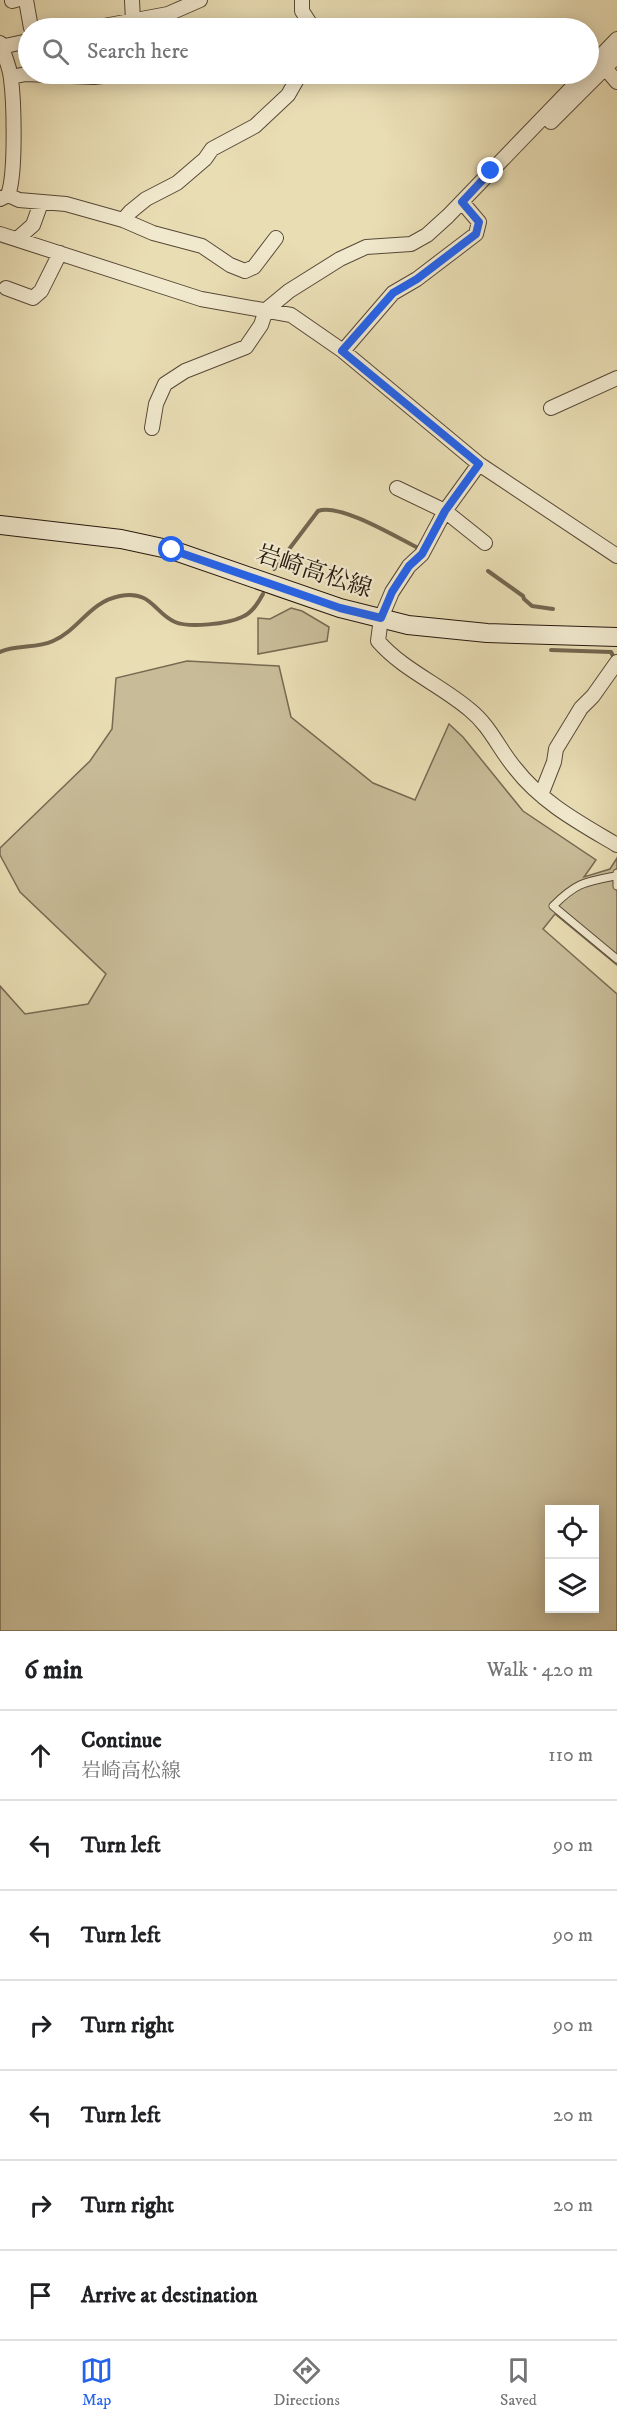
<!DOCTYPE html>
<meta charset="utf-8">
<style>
:root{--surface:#fff;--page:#f6f6f6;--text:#202124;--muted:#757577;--line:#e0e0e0;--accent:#2563eb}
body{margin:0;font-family:"IM FELL DW Pica","Noto Serif JP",serif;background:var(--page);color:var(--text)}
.controls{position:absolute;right:18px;bottom:18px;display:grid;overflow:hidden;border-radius:0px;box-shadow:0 3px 15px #0003}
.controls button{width:54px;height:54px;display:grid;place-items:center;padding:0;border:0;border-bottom:2px solid var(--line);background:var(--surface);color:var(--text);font:30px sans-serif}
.stop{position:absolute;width:18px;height:18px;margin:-14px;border:4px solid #2563eb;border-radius:50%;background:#fff}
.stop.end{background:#2563eb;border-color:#fff;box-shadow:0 2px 6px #0008}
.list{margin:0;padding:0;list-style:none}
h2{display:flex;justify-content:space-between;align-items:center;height:78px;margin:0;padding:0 24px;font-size:26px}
h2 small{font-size:20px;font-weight:400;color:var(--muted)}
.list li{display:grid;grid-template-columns:39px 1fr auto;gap:18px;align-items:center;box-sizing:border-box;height:90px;padding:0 24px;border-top:2px solid var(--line)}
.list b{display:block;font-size:22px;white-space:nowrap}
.list p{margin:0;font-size:20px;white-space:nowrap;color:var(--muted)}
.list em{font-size:20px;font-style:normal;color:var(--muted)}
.icon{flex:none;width:33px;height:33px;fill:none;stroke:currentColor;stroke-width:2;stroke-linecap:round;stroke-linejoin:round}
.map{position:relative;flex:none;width:617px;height:1631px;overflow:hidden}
.search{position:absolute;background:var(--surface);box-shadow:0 3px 15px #0003;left:18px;right:18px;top:18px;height:66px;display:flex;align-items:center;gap:15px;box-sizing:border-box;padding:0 21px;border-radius:33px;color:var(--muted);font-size:22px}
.sheet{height:708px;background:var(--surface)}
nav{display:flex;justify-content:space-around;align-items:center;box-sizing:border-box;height:84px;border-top:2px solid var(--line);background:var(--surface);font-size:16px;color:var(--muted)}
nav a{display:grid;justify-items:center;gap:3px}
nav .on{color:var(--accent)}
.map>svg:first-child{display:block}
</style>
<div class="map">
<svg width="617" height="1631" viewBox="0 0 617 1631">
<rect width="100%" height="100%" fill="#e9ddb4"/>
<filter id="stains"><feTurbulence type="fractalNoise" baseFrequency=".00333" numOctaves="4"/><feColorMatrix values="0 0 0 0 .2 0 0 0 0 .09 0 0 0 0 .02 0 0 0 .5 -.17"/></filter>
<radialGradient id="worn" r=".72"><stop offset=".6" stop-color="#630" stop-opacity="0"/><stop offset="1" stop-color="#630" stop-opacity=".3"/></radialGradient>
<path fill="#c8bc98" stroke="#776a52" stroke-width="1.5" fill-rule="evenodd" d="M 291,608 L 302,611 L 329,627 L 327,641 L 258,654 L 258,618 L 270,619 Z
M 187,661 L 279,666 L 291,717 L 373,783 L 415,800 L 449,724 L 463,737 L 523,811 L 596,860 L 584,877 L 610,869 L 617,858 L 617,965 L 555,914 L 543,929 L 617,994 L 617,1631 L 0,1631 L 0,986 L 25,1014 L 88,1004 L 106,974 L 20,892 L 0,855 L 0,848 L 90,761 L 112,729 L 116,678 ZM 550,1510 L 594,1510 L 594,1608 L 550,1608 Z"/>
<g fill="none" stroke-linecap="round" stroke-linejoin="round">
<path stroke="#73664f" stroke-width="4" d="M 274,569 L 318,511 C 340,503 396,537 418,548
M 488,571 L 523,596 L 524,599 L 532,606 L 553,609
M 551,650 L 611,652 L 614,658
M 0,652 C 17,644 36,649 53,641 C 80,629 89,602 120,596 C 152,590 154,613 175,622 C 189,628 228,624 242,617 C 252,613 258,603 263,594"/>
<g stroke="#574937" stroke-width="9">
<path id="service" d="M 617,873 L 617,886
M 615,876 C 584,882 576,883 553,906 L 617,959"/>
</g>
<g stroke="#574937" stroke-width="16">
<path id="minor" d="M 26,0 L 31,28
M 132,0 L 133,21
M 302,0 L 302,11 L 313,28
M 12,1 L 16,0
M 93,28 L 168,14 L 200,0
M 0,43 C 4,54 10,67 11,79 C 14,102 16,175 8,195 L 0,199
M 1,47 L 28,41
M 605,68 L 617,82
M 588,69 L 617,39
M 11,77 L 26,74 L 94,77 L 120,74
M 551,122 L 617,56
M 8,195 L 19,200 L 66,204 L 123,220 L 153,233 L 202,246 L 230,265 L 245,271 L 254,267 L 276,238
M 123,220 L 130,212 L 146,199 L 177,183 L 205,159 L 212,149 L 255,126 L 288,95 L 300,74
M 0,234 L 201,299 L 291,315 L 343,351 L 479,464 L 617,556
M 17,239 L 33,225 L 41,203
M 6,288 L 33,298 L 41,291 L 60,253
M 343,351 L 393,293 L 417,279 L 476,234 L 479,222 L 462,202
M 551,408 L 617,378
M 152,428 L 156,404 L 165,384 L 185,371 L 246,347 L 261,325 L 266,310 L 289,291 L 340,259 L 366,247 L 411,244 L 427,235 L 448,216 L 585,74
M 479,464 L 445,511 L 422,554 L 409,566 L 392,592 L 381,618 L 378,641 C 403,670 441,685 470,710 C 490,726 499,749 515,768 C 542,803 580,823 617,845
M 397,488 L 445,511 L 485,543
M 541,795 L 554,762 L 556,749 L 581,708 L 593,696 L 617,662"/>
</g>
<g stroke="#26180d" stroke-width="20">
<path id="secondary" d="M 0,525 L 121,539 L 172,550 L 340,608 L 408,625 L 487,633 L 617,637"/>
</g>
<use href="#service" stroke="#f1e9ce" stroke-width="7"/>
<use href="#minor" stroke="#f1e9ce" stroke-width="14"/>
<use href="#secondary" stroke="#f1e9ce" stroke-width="18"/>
</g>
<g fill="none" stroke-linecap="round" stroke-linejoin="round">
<path stroke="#2563eb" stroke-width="8" d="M 172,550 L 340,608 L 381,618 L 392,592 L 409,566 L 422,554 L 445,511 L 479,464 L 342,351 L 393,293 L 417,279 L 476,234 L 479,222 L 462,202 L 491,171"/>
</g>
<g text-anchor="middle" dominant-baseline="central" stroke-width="4.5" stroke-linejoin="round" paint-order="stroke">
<g font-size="24" fill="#26180d" stroke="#f1e9ce">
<text transform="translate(314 572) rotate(18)">岩崎高松線</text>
</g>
</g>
<rect width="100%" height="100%" filter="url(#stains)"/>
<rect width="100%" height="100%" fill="url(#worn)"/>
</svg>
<div class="controls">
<button><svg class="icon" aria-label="locate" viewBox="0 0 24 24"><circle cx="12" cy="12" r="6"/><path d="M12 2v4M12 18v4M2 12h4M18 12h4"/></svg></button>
<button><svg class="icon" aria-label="layers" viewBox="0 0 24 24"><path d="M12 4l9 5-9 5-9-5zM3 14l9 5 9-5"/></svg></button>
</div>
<div class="stop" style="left:172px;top:550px"></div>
<div class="stop end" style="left:491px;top:171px"></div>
<div class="search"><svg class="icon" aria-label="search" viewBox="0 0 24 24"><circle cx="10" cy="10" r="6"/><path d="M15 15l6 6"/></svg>Search here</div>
</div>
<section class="sheet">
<h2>6 min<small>Walk · 420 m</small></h2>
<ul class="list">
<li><svg class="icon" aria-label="ahead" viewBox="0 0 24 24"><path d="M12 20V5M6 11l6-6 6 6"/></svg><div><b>Continue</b><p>岩崎高松線</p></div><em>110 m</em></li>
<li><svg class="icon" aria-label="left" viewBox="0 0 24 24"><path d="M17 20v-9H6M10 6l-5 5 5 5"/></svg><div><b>Turn left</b></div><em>90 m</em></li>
<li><svg class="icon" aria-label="left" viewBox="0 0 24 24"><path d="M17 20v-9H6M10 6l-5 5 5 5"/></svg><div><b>Turn left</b></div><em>90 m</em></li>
<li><svg class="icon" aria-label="right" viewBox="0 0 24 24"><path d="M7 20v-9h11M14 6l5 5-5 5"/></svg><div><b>Turn right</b></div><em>90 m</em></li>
<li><svg class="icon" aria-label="left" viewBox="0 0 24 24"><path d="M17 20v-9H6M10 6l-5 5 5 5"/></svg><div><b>Turn left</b></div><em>20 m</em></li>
<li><svg class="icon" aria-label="right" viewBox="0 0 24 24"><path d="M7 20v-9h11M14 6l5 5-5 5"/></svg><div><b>Turn right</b></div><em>20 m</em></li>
<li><svg class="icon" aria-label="arrive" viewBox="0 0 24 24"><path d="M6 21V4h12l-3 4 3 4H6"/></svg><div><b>Arrive at destination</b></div></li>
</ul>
</section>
<nav>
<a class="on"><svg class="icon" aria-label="map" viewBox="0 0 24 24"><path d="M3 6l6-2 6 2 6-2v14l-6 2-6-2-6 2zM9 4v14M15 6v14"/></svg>Map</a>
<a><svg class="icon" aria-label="directions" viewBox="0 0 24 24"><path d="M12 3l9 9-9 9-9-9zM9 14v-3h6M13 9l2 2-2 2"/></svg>Directions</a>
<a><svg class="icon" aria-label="saved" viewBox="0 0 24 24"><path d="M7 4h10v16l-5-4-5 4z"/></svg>Saved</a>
</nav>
